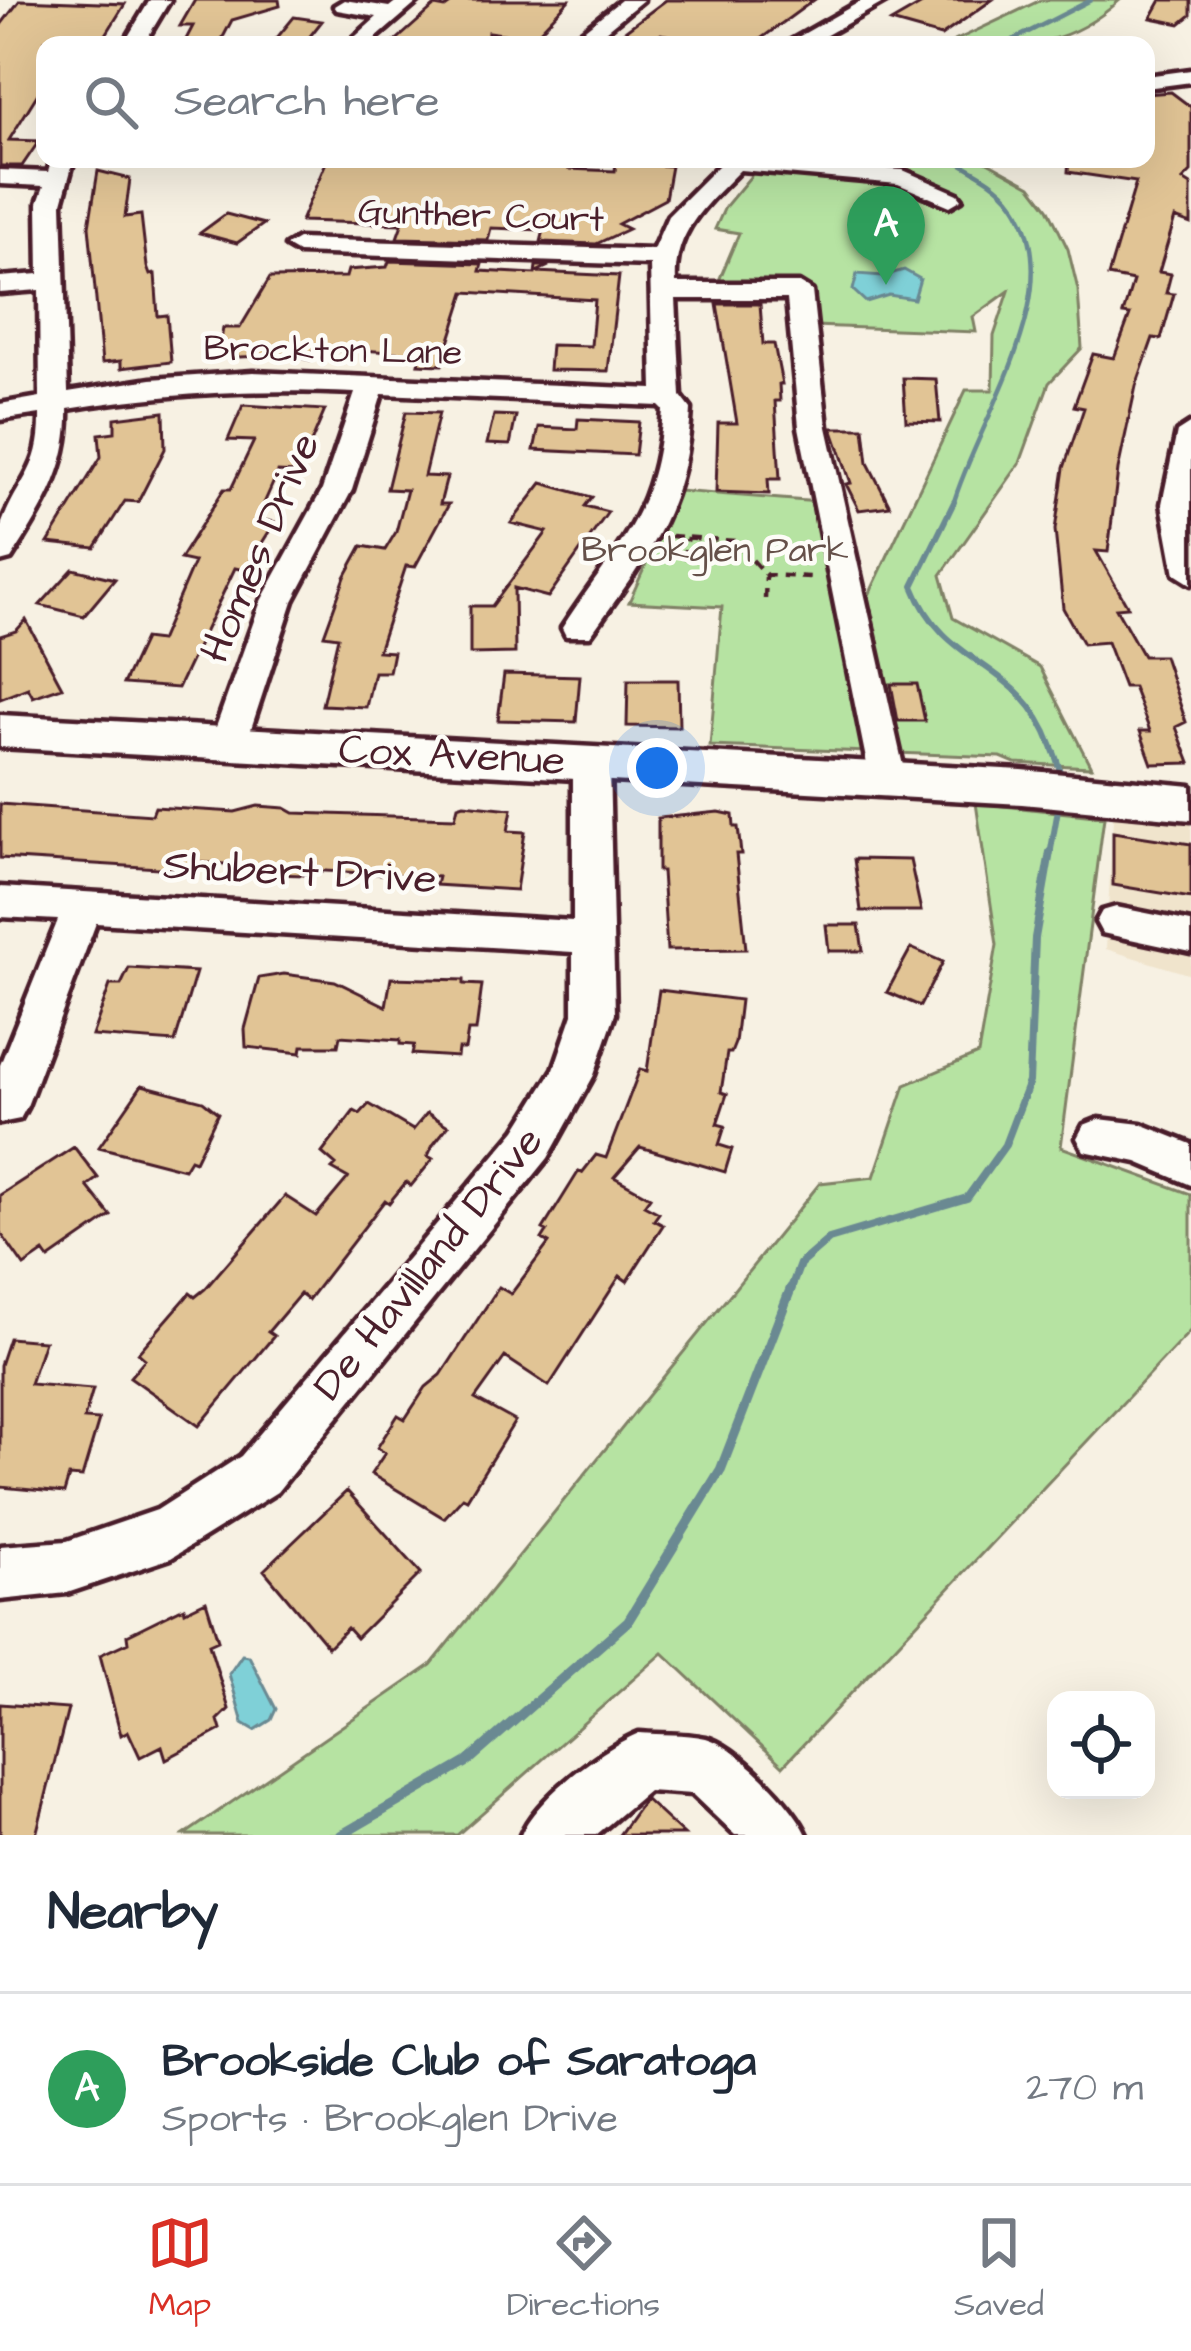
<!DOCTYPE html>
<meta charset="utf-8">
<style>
:root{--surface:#fff;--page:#f2f2f3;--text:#1f2937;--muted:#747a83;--line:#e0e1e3;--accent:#d93025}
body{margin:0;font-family:"Architects Daughter",sans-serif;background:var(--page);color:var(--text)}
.controls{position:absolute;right:36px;bottom:36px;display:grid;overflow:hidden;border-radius:24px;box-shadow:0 12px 48px #0002}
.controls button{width:108px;height:108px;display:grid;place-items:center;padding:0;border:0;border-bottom:3px solid var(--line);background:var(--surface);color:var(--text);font:60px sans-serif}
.you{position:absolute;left:657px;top:768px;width:42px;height:42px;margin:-30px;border:9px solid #fff;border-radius:50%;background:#1a73e8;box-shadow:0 0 0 18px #1a73e833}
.badge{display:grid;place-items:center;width:78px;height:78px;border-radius:50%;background:var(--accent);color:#fff;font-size:39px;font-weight:700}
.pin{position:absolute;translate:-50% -99px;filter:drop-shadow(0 3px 6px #0008)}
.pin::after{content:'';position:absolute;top:63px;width:42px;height:36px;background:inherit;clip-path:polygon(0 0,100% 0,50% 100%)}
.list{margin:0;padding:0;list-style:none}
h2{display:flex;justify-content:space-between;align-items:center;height:156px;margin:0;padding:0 48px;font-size:51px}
h2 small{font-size:39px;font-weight:400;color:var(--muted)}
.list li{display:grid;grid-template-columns:78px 1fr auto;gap:36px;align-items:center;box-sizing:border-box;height:192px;padding:0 48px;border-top:3px solid var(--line)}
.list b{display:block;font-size:45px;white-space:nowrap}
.list p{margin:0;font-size:39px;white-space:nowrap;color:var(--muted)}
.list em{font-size:39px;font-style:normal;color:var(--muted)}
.icon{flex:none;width:66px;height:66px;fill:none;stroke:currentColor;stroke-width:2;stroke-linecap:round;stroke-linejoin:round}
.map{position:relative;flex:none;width:1191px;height:1835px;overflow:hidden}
.search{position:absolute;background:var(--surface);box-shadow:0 12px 48px #0002;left:36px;right:36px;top:36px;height:132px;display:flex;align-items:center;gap:30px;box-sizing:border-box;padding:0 42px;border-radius:24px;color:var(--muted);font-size:45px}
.sheet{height:348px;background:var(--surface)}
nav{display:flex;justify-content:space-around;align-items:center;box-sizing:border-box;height:168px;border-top:3px solid var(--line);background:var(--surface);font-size:33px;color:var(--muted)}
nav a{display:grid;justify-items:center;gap:6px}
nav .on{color:var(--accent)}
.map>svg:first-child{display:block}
</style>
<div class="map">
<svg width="1191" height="1835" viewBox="0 0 1191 1835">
<rect width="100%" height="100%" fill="#f7f1e3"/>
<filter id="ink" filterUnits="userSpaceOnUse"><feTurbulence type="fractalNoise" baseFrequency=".00833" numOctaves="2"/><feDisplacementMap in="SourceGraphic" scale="24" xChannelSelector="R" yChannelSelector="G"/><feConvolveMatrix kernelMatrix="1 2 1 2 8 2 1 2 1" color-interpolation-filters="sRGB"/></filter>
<g filter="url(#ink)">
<path fill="#f0e4cc" d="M 1114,799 L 1191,805 L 1191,975 L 1106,949 Z"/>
<path fill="#b6e3a2" stroke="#808166" stroke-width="3" d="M 1041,0 L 1120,0 C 1063,52 1019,45 946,45 Z
M 765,159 L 982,159 L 1031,186 L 1048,208 L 1068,249 L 1078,290 L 1082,348 L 1049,383 L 1020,463 L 941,575 L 953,618 L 1040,667 L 1091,767 L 1015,763 L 1001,757 L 710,746 L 722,607 L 629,602 L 679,491 L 819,502 L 860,614 L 966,390 L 993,390 L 994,336 L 1009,291 L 973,317 L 976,332 L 813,326 L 807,290 L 718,283 L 739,233 L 715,229 L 725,207 Z
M 976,803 L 1104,817 L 1061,1147 L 1191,1194 L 1191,1330 L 783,1766 L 663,1653 L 457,1835 L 184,1835 L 431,1665 L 820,1183 L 874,1177 L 905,1085 L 978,1054 L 997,945 Z"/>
<path fill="#7fd0d7" stroke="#6a8992" stroke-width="3" d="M 904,270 L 920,279 L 914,299 L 889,295 L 866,302 L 853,290 L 857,274 L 883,276 Z
M 242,1655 L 249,1656 L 276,1709 L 271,1720 L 255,1730 L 243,1723 L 229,1674 Z"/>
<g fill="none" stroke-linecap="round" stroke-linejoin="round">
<path stroke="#6a8992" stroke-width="4.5" d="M 1003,45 L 1091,0
M 953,505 C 977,420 1074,290 1013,203 C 999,183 974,171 953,159"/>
<path stroke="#6a8992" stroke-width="6" d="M 954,502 L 913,586 C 946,671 1020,658 1052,747 C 1057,760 1061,769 1060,783
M 1050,855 L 1060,798"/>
<path stroke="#6a8992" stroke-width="8" d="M 790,1291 L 800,1264 L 829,1239 L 967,1198 L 1005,1145 L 1029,1082 L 1035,938 L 1050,852"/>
<path stroke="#6a8992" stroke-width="10" d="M 341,1835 L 467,1762 L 628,1621 L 721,1469 L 791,1288"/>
</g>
<path fill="#e1c495" stroke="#4a1f2b" stroke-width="3" d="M 20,0 L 125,4 L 102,41 L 45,40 L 45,82 L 9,140 L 39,141 L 22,166 L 0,166 L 0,26 Z
M 195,0 L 279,0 L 280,6 L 232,20 L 220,43 L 183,45 L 193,26 L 180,26 Z
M 456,0 L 569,0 L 533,38 L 488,32 L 487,45 L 391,45 L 435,6 L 445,8 Z
M 666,0 L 814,0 L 755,43 L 719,45 L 661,34 L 649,45 L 606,45 Z
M 929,0 L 992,0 L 941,36 L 891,22 Z
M 1161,0 L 1191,0 L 1191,15 L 1180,24 L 1151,18 Z
M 294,17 L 322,21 L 303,45 L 271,45 Z
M 1171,92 L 1191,107 L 1191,172 L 1183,180 L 1191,185 L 1191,224 L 1175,218 L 1159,272 L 1171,274 L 1166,293 L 1174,294 L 1161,339 L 1153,338 L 1136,386 L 1118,470 L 1108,552 L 1096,551 L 1128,607 L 1116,608 L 1143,656 L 1164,656 L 1186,722 L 1176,727 L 1190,763 L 1152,764 L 1140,731 L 1150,731 L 1133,687 L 1124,687 L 1107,642 L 1083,644 L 1063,608 L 1055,530 L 1064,468 L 1084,408 L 1074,406 L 1093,354 L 1114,358 L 1130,315 L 1123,314 L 1133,281 L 1108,276 L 1136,182 L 1068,172 L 1069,159 L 1146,159 L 1146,94 Z
M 415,159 L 571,162 L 569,169 L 615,171 L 616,163 L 671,166 L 665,199 L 618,224 L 628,229 L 596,244 L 541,242 L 544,230 L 491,228 L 488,240 L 397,238 L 402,224 L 301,221 L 327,160 Z
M 98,171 L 130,179 L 125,217 L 141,215 L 147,267 L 150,275 L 155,274 L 158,316 L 167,315 L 171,362 L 121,368 L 121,361 L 102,363 L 89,226 Z
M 226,214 L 264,224 L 237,243 L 200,233 Z
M 389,261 L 482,264 L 480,271 L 535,274 L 536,266 L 549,266 L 536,272 L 619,276 L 608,371 L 549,370 L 551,345 L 591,346 L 595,300 L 465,292 L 442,365 L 418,364 L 421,354 L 361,350 L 313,351 L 310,360 L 287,355 L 218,358 L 223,328 L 240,328 L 270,278 L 346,277 L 348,270 L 387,267 Z
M 717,304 L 760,304 L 763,344 L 774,344 L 782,384 L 779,384 L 780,401 L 775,401 L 780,479 L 768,479 L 769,494 L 716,492 L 718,423 L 737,423 Z
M 903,378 L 936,379 L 940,422 L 906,421 Z
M 243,405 L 325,410 L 298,473 L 278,472 L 257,519 L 275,522 L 245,570 L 235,568 L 178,688 L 123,684 L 144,639 L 160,641 L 194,562 L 180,559 L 224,489 L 231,489 L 254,441 L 228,440 Z
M 164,412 L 165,449 L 138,502 L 125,501 L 95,548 L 48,543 L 101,457 L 99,434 L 115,432 L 115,418 Z
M 406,412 L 439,413 L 424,476 L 447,477 L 440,504 L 449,504 L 415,567 L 406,566 L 378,651 L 393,652 L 389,672 L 374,672 L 366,707 L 322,705 L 338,637 L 324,635 L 345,577 L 362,546 L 385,550 L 396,532 L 407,490 L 387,489 Z
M 494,415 L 516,416 L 510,445 L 487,444 Z
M 578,419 L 639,422 L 635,455 L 534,450 L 539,427 L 577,429 Z
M 832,428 L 864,428 L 868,463 L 890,506 L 859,510 L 846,484 L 851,483 Z
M 542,483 L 592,497 L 585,506 L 608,512 L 548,597 L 514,588 L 515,653 L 470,654 L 470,606 L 492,606 L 547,532 L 511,523 Z
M 73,569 L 115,579 L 84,616 L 40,605 Z
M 26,620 L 62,687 L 33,697 L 28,688 L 0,699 L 0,636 L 16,631 Z
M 504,674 L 580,676 L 576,722 L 498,720 Z
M 628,680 L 678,680 L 679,727 L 627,726 Z
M 891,684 L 917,684 L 925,721 L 898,721 Z
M 0,804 L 152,815 L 155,807 L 235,812 L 258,806 L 285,808 L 294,813 L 455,818 L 458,806 L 464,804 L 512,809 L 508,831 L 525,832 L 516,890 L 436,885 L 438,877 L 307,870 L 305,875 L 274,874 L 276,867 L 192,862 L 190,870 L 0,858 Z
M 719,812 L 733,815 L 734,827 L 738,827 L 741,854 L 736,854 L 746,949 L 667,950 L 662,871 L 658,871 L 658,818 Z
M 1113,832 L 1191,844 L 1191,898 L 1113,885 Z
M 854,859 L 910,860 L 921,911 L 861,911 Z
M 826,925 L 859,925 L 863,951 L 829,951 Z
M 911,948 L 943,962 L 920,1006 L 887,992 Z
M 129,968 L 196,972 L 175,1042 L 92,1036 L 110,985 L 121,985 Z
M 284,974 L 335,981 L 386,1006 L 391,978 L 464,980 L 464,984 L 482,985 L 476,1031 L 468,1031 L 465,1049 L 458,1049 L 457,1057 L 412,1054 L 414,1045 L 400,1044 L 400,1040 L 340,1036 L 338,1046 L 302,1046 L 301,1053 L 246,1047 L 245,1029 L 259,978 Z
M 659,990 L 740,1000 L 735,1043 L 731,1053 L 727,1053 L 721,1092 L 727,1094 L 717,1124 L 725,1126 L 719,1145 L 732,1149 L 725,1172 L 640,1147 L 614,1177 L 650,1197 L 644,1205 L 659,1213 L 654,1220 L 663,1225 L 627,1281 L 620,1276 L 549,1386 L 505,1357 L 475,1399 L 515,1421 L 467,1499 L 463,1497 L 444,1518 L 371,1474 L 385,1453 L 377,1448 L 398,1415 L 405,1419 L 426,1387 L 441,1375 L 499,1287 L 511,1294 L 549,1243 L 542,1239 L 547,1231 L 543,1229 L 579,1171 L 582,1173 L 596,1155 L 606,1158 L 640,1069 L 647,1071 Z
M 142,1085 L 203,1101 L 218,1113 L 195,1161 L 190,1159 L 184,1169 L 99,1147 Z
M 369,1104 L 413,1130 L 427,1113 L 448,1126 L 433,1145 L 428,1156 L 433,1159 L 411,1186 L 406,1182 L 389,1203 L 385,1200 L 308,1300 L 300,1294 L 268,1332 L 274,1336 L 199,1426 L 130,1377 L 145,1359 L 138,1353 L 190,1293 L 195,1297 L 205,1289 L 285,1196 L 316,1216 L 348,1178 L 332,1169 L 336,1165 L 322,1153 L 354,1111 L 360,1114 Z
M 74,1147 L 98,1178 L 87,1186 L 111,1216 L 49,1259 L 44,1252 L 24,1266 L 0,1232 L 0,1195 Z
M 9,1338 L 44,1341 L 30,1384 L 93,1389 L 84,1419 L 99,1420 L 82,1477 L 69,1476 L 64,1493 L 0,1487 L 0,1365 Z
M 347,1491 L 421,1573 L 356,1638 L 347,1628 L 328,1647 L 264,1570 Z
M 206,1601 L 218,1640 L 209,1644 L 229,1709 L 218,1720 L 221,1730 L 166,1759 L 162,1746 L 140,1757 L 128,1731 L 121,1735 L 100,1655 L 128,1642 L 127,1635 L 184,1607 L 185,1611 Z
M 0,1704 L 68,1709 L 36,1835 L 0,1835 Z
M 645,1799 L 684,1835 L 619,1835 Z"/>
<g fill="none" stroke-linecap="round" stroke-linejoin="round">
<g stroke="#4a1f2b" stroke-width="9">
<path id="minor" d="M 150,0 L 170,0 L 143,45 L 123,45 Z
M 344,0 L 389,7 L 398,0 L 420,0 L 368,45 L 346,45 L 377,17 L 337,10 L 334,6 Z
M 621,0 L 643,0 L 588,45 L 565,45 Z
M 863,0 L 888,0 L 809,45 L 784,45 Z
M 1191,70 L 1191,82 L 1146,88 L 1146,76 Z
M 52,159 L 74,159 L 62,203 L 68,392 L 151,379 L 253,372 L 653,389 L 650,265 L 298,253 L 286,246 L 298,239 L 653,250 L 668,216 L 725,159 L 903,170 L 958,194 L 962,199 L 950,206 L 898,184 L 740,170 C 706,205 673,231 676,283 L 799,283 L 812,291 L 827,427 L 906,779 L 901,788 L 888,792 L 875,788 L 870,779 L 799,427 L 787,299 L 676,299 L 681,396 L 691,409 C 686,508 646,558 590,636 L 566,636 L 562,628 C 616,544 655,519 663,410 L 659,406 L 382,394 L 352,490 L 293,601 L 246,744 L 240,753 L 228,756 L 216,753 L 210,744 L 261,601 L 322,490 L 355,393 C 257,388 165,393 68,409 C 70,467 42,511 11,559 L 0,562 C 0,550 0,534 2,523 C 20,476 41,471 40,414 L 0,420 L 0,404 L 40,397 L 39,290 L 0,293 L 0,277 L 39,274 L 38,203 L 44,186 L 0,184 L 0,170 L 48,172 Z
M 1191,423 L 1191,584 L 1175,574 L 1162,504 L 1177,432 Z
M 591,751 L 604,755 L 609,764 L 615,1014 L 594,1075 L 548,1158 L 277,1492 L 171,1558 L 67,1593 L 0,1600 L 0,1546 L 67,1541 L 157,1510 L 241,1456 L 516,1130 L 554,1069 L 573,1014 L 573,952 L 96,923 L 27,1106 L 20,1119 L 0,1123 L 0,1065 L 58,920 L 0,917 L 0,887 L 573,921 L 573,764 L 578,755 Z
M 1116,907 L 1191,922 L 1191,952 L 1102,933 L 1096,922 L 1102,911 Z
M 1099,1119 L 1141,1124 L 1191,1144 L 1191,1185 L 1137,1162 L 1084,1151 L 1077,1138 L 1084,1125 Z
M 639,1733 C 660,1735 685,1733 706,1738 C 737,1746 795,1806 807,1835 L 735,1835 L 692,1794 L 648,1791 L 596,1835 L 521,1835 C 535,1799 603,1748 639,1733 Z"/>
</g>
<g stroke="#4a1f2b" stroke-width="9">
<path id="major" d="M 0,715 L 1022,770 L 1191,786 L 1191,820 L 1022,804 L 0,747 Z"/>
</g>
<path stroke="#4a1f2b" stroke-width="4.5" stroke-dasharray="10 8" stroke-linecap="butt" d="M 671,536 L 735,541 L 766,575 L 810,577
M 683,559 L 688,537
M 765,599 L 766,575"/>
<use href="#minor" fill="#fdfcf7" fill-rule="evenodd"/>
<use href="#major" fill="#fdfcf7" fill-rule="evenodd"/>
</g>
</g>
<g text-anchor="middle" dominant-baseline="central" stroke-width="9" stroke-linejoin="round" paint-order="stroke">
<g font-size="36" fill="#4a1f2b" stroke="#fdfcf7">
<text transform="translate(481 216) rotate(2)">Gunther Court</text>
<text transform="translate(333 351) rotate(1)">Brockton Lane</text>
</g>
<g font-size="36" fill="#655049" stroke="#fdfcf7">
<text x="715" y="550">Brookglen Park</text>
</g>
<g font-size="42" fill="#4a1f2b" stroke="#fdfcf7">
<text transform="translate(261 548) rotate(-67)">Homes Drive</text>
<text transform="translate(452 756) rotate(3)">Cox Avenue</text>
<text transform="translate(300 873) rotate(3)">Shubert Drive</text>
<text transform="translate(429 1264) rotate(-51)">De Havilland Drive</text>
</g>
</g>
</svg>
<div class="controls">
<button><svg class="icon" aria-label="locate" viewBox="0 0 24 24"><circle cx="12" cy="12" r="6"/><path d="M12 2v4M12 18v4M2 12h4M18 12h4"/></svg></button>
</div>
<div class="you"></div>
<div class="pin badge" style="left:886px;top:285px;background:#2e9e5b">A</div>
<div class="search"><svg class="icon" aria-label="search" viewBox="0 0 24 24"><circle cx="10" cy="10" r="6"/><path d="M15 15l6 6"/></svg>Search here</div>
</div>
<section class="sheet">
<h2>Nearby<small></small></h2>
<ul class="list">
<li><span class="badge" style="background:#2e9e5b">A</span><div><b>Brookside Club of Saratoga</b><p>Sports · Brookglen Drive</p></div><em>270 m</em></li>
</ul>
</section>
<nav>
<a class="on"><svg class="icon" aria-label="map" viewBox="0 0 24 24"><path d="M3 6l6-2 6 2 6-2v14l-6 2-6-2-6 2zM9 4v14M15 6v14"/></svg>Map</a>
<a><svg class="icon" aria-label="directions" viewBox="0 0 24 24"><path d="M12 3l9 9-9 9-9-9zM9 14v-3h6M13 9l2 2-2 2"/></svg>Directions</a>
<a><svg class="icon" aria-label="saved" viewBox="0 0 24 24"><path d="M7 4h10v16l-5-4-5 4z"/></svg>Saved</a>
</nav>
